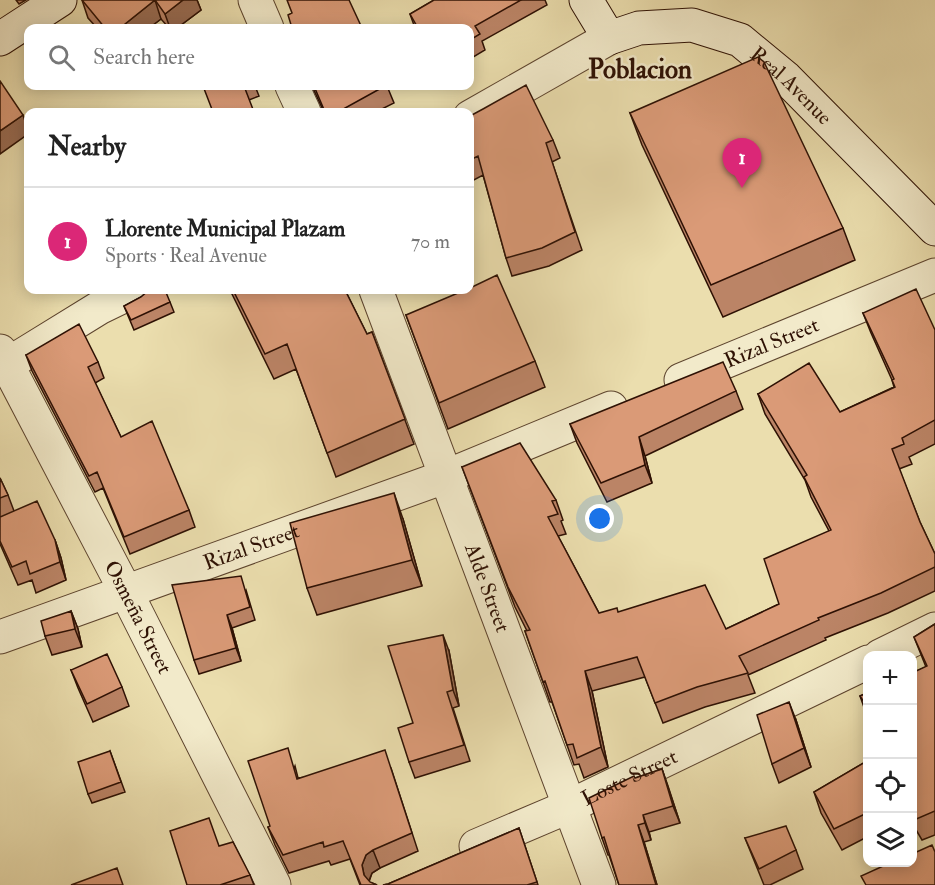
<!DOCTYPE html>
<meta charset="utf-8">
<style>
:root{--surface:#fff;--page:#f6f6f6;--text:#222;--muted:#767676;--line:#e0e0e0;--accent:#db2777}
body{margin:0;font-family:"IM FELL Double Pica",serif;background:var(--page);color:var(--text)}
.controls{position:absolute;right:18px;bottom:18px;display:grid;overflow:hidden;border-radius:12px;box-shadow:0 3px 15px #0003}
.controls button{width:54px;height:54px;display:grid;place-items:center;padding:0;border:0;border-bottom:2px solid var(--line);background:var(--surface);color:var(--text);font:30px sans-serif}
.you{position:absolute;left:600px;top:519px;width:21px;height:21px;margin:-15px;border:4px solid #fff;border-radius:50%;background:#1a73e8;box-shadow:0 0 0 9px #1a73e833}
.badge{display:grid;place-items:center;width:39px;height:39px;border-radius:50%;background:var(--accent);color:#fff;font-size:20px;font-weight:700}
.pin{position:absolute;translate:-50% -50px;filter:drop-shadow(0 2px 3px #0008)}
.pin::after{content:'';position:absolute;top:32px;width:21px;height:18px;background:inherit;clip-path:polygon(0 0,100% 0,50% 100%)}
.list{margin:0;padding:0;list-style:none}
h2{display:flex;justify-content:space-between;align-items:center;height:78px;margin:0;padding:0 24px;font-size:26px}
h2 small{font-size:20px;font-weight:400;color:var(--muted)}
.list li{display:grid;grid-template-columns:39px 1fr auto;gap:18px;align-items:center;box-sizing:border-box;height:108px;padding:0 24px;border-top:2px solid var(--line)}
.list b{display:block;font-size:22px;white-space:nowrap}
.list p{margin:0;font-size:20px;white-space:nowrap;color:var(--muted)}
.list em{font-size:20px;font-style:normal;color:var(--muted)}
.icon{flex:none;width:33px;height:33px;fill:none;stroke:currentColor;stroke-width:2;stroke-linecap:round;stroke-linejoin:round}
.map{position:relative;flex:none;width:935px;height:885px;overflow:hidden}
.search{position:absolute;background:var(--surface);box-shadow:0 3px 15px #0003;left:24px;top:24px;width:450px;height:66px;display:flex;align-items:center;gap:15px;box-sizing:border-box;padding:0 21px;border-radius:12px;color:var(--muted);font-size:22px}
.panel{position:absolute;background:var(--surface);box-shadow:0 3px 15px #0003;left:24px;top:108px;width:450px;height:186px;border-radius:12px}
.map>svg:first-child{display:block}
</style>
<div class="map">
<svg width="935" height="885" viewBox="0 0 935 885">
<rect width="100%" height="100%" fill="#ebdeae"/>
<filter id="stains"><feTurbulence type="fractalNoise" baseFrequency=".00333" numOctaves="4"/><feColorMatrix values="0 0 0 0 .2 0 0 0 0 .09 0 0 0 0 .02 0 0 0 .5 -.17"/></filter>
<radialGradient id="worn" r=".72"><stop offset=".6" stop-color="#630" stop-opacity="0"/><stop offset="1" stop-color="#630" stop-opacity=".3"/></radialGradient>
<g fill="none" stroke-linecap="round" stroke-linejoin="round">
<g stroke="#5d442e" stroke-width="35">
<g id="street">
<path d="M 255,0 L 267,28"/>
<path d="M 292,86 L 304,112"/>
<path d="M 470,117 L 609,38"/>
<path id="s1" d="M 376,290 L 599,885"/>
<path id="s2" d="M 0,351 L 126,592 L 274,885"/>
<path d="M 0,369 L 99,308 L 136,290"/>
<path id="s3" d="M 681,380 L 935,275"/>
<path id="s4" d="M 0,637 L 447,476 L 611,408"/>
<path d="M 880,656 L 935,629"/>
<path id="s5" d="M 476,846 L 570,806 L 868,662"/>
</g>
</g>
<g stroke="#2e1104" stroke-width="35">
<g id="secondary">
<path id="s6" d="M 586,0 L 609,38 L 639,28 L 692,25 L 740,40 L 786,78 L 935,229"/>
<path d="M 0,39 L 60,0"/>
</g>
</g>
<use href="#street" stroke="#f2eaca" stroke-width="33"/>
<use href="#secondary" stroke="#f2eaca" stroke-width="33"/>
</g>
<path fill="#bb8466" stroke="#2e1104" stroke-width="1.5" d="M 16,0 L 26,0 L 19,4 Z
M 82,0 L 197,0 L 201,10 L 177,28 L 169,28 L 161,19 L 149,28 L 97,28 L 88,18 Z
M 434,0 L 545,0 L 547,5 L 482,41 L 485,50 L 470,59 L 470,28 L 415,28 L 410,14 Z
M 203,86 L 255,86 L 259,96 L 249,100 Z
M 312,86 L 387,86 L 394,103 L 376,112 L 324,112 Z
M 630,113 L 843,228 L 855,260 L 723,317 L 642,145 Z
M 470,116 L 553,140 L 560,158 L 552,162 L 582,250 L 549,266 L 512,276 L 506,258 L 483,175 L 470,182 Z
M 230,290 L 345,290 L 367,334 L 372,332 L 414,444 L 336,477 L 296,369 L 274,379 Z
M 148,291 L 170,302 L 174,312 L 134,330 L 124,306 L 141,297 Z
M 863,313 L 935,330 L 935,444 L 909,457 L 912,464 L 899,469 L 920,522 L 935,554 L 935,591 L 888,613 L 825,638 L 826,640 L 748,675 L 755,693 L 705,707 L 663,723 L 645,677 L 592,691 L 608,767 L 584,778 L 579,764 L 574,765 L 552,702 L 550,702 L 525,631 L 527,631 L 515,607 L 462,467 L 556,500 L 563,520 L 561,521 L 566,534 L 558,536 L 599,613 L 618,612 L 726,629 L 779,604 L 829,531 L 811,497 L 805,480 L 765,414 L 758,394 L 840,412 L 894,387 L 892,380 L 871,333 Z
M 406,315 L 535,361 L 545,387 L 448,429 Z
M 26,355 L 98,362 L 104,378 L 95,383 L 121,437 L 189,510 L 195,527 L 130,554 L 103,488 L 95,492 L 32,371 Z
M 736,391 L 743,409 L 645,456 L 652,483 L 607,502 L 577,443 L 570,424 Z
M 0,478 L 8,495 L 14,511 L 55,540 L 61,558 L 66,580 L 36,593 L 32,580 L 18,585 L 0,544 Z
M 403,519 L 422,586 L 317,615 L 307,588 Z
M 246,590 L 255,620 L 232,628 L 241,661 L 199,674 L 194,660 Z
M 71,611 L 78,629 L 82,647 L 52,655 L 45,636 Z
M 935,624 L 935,835 L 922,840 L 912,823 L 912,673 L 926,667 L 914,637 Z
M 449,651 L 459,706 L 453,708 L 470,761 L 415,778 L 409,762 L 413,723 Z
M 71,670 L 122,687 L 129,706 L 93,722 L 78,688 Z
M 867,693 L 867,716 L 860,696 Z
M 796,720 L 811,767 L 779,783 L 772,764 Z
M 110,751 L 125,792 L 92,803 L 88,794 Z
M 867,761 L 867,837 L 842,850 L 821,813 L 814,792 Z
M 295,766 L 298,778 L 391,768 L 418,851 L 380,868 L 372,873 L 369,882 L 377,885 L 360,885 L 350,859 L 331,865 L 329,861 L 289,873 L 275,845 L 268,827 L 270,826 Z
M 662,769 L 680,823 L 649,832 L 651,840 L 644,842 L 657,885 L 619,885 L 609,855 L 608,855 L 602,838 L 635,778 Z
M 519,828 L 538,885 L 383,885 L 388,884 Z
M 745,838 L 796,850 L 803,869 L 770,885 L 764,885 Z
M 220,846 L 250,875 L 254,885 L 187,885 Z"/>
<path fill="#996c53" stroke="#2e1104" stroke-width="1.5" d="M 155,0 L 161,19 L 149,28 L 120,28 Z
M 183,0 L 197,0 L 201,10 L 177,28 L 170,28 L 165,14 Z
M 23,115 L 28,130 L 28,134 L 0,154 L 0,131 Z
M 639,437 L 645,456 L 652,483 L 645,465 Z
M 394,493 L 403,519 L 422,586 L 412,560 Z
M 55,540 L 61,558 L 66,580 L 60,562 Z
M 71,611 L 78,629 L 82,647 L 75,629 Z
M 227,615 L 232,628 L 241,661 L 236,648 Z
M 443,635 L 449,651 L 459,706 L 453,690 Z
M 585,671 L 592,691 L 608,767 L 601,747 Z
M 789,702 L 796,720 L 811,767 L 804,748 Z
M 662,769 L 668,786 L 680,823 L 673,806 Z
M 643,815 L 649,832 L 651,840 L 645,823 Z
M 638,825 L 644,842 L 657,885 L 656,885 Z
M 373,850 L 380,868 L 372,873 L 368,883 L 364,875 L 362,865 L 366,855 Z"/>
<path fill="#da9a77" stroke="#2e1104" stroke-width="1.5" d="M 82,0 L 183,0 L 165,14 L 155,0 L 120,28 L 105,28 Z
M 287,0 L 349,0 L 362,28 L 292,28 L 288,15 L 292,13 Z
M 434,0 L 521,0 L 475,26 L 480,34 L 470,40 L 470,28 L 418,28 L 410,14 Z
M 758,57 L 764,62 L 843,228 L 711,285 L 630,113 Z
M 0,81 L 23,115 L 0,131 Z
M 526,85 L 553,140 L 546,143 L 575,232 L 542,248 L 506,258 L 478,156 L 470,160 L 470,116 L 483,109 Z
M 203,86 L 244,86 L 254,112 L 213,112 Z
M 314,86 L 385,86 L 338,112 L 325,112 Z
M 497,275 L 535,361 L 439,403 L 406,315 L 465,290 L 470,290 L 470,288 Z
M 916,289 L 935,330 L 935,420 L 902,438 L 904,444 L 892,449 L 920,522 L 935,554 L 935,567 L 881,593 L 818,618 L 819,620 L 739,656 L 748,673 L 697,687 L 655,703 L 637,657 L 585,671 L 601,747 L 577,758 L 573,744 L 567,745 L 545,681 L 543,682 L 525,631 L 530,630 L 508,587 L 462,467 L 520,443 L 556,500 L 552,501 L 558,514 L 548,517 L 599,613 L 617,608 L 618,612 L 705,585 L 726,629 L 779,604 L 764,559 L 831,530 L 804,477 L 807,475 L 758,394 L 809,363 L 840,412 L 895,387 L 892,380 L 894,379 L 863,313 Z
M 148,290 L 165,290 L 170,302 L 131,320 L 124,306 L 141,297 L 148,291 Z
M 233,290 L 345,290 L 367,334 L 372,332 L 405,419 L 327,453 L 287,344 L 265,354 Z
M 79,324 L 98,362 L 88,367 L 121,437 L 152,421 L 189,510 L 124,537 L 97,472 L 89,476 L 26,355 Z
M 723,362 L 736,391 L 639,437 L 645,465 L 601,483 L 570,424 Z
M 0,478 L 8,495 L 0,498 Z
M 394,493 L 412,560 L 307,588 L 290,523 Z
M 37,501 L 55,540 L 60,562 L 30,574 L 26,561 L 12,567 L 0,541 L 0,517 Z
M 241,576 L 250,607 L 227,615 L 236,648 L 194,660 L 172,585 Z
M 71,611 L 75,629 L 45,636 L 41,621 Z
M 935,624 L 935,811 L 914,820 L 912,816 L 912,673 L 927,666 L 914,637 Z
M 443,635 L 453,690 L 447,692 L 464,745 L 409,762 L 398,728 L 413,723 L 388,646 Z
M 107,654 L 122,687 L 87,704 L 71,670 Z
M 867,693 L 867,707 L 860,696 Z
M 789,702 L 804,748 L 772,764 L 757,715 Z
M 288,748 L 297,779 L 385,750 L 412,833 L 373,850 L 366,855 L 362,865 L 364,875 L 370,882 L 377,885 L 361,885 L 343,841 L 324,847 L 323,842 L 283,855 L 268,827 L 270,826 L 248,761 Z
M 110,751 L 121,782 L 88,794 L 78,762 Z
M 867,761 L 867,813 L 834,829 L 814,792 Z
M 662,769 L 673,806 L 643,815 L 645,823 L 638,825 L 656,885 L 619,885 L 604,837 L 602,838 L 589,798 L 634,776 L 635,778 Z
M 209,818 L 219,846 L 233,842 L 250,875 L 220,885 L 187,885 L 170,831 Z
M 786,826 L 796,850 L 759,869 L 745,838 Z
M 519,828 L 537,882 L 527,885 L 383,885 L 388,884 Z
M 932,845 L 935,852 L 935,885 L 866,885 L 861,876 L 892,862 L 912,862 L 912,854 Z
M 117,868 L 123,885 L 71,885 Z"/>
<g text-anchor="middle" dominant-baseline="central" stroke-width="5" stroke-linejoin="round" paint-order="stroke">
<g font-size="21" fill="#2e1104" stroke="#f2eaca">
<text stroke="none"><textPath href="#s6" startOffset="248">Real Avenue</textPath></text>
<text stroke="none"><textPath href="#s3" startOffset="98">Rizal Street</textPath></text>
<text stroke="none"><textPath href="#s4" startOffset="267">Rizal Street</textPath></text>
<text stroke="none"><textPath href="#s1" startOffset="318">Alde Street</textPath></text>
<text stroke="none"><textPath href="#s2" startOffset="300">Osmeña Street</textPath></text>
<text stroke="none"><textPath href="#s5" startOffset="168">Loste Street</textPath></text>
</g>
<g font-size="27" font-weight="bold" fill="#2e1104" stroke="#f2eaca">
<text x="640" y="69">Poblacion</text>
</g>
</g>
<rect width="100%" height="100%" filter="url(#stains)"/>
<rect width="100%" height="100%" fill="url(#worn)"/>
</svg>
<div class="controls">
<button>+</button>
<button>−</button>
<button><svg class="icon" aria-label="locate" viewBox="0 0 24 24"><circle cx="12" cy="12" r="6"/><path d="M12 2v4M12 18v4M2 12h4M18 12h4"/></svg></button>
<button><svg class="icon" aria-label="layers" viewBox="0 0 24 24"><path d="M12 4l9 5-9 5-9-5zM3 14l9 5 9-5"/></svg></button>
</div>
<div class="you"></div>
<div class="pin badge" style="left:742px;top:188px">1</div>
<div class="search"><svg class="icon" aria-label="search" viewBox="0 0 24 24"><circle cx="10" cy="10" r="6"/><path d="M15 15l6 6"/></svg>Search here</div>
<section class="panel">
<h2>Nearby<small></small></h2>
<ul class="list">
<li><span class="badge">1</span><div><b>Llorente Municipal Plazam</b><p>Sports · Real Avenue</p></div><em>70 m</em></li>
</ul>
</section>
</div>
